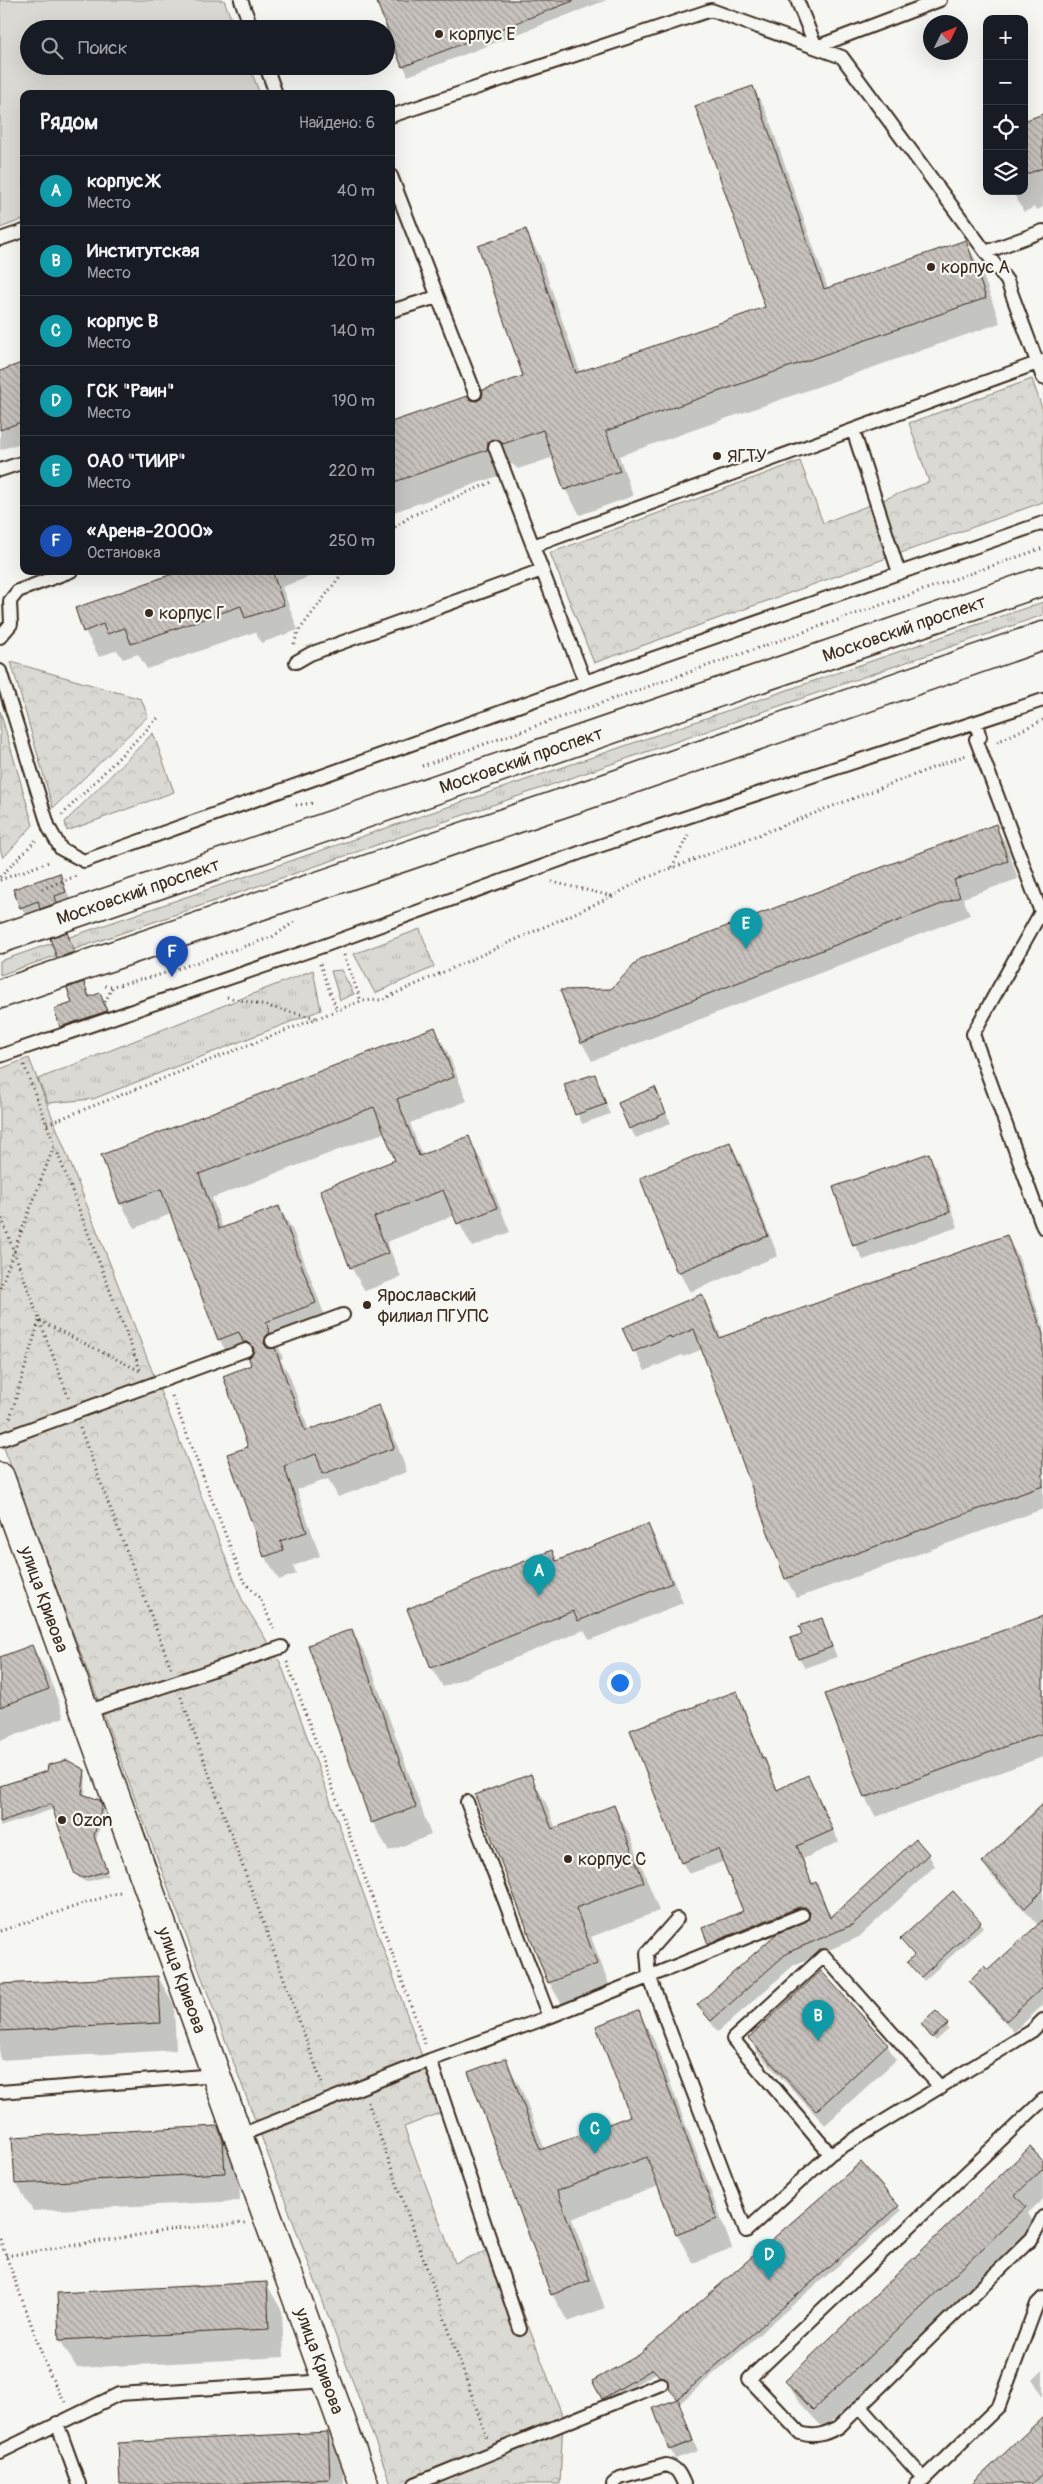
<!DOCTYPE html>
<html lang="ru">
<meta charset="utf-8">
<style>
:root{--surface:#171b24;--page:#242831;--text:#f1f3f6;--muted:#9ea1a6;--line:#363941;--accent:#9f9995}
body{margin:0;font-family:Pangolin,sans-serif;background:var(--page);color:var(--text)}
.controls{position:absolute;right:15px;top:15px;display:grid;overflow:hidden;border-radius:10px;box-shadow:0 5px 20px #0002}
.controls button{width:45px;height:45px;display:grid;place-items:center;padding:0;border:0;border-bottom:1px solid var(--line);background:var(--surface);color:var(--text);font:25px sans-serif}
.compass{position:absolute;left:923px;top:15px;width:45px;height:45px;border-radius:50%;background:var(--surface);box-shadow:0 5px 20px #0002;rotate:47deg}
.you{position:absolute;left:619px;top:1682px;width:18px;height:18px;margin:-12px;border:4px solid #fff;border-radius:50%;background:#1a73e8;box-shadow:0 0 0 8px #1a73e833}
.badge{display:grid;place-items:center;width:32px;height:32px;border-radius:50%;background:var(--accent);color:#fff;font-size:16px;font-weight:700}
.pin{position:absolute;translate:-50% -41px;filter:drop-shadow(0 1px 2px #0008)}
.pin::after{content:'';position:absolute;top:26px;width:18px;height:15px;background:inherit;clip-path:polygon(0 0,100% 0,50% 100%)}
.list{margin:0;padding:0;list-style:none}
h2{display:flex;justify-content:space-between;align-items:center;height:65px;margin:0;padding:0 20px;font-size:21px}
h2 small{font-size:16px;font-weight:400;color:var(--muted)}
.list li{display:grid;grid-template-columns:32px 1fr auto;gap:15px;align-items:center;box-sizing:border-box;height:70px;padding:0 20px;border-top:1px solid var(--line)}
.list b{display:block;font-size:19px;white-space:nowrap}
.list p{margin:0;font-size:16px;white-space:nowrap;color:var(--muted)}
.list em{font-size:16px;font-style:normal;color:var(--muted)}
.icon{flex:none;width:28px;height:28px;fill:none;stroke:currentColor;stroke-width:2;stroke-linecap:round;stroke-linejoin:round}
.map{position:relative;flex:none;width:1043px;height:2484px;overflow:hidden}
.search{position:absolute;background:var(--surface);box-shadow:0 5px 20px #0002;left:20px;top:20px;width:375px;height:55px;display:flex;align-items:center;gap:12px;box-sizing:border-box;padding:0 18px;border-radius:28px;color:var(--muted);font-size:19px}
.panel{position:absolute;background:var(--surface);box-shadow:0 5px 20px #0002;left:20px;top:90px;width:375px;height:485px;border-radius:10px}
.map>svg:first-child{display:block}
</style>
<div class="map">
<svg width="1043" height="2484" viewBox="0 0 1043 2484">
<defs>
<pattern id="grass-tufts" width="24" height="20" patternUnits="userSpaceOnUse" patternTransform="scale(1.25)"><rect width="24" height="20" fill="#dad9d3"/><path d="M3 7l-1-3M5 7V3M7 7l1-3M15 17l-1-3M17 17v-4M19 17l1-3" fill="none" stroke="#bcbab5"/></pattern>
<pattern id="forest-crowns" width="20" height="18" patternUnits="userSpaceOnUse" patternTransform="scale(1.25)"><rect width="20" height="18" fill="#dad9d3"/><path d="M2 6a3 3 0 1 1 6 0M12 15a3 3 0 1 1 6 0" fill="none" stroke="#bcbab5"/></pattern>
<pattern id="building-back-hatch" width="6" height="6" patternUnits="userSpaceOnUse" patternTransform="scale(1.25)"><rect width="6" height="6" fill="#c8c3be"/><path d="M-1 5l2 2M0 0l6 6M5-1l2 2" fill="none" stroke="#a49f9a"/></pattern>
</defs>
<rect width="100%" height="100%" fill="#f6f6f2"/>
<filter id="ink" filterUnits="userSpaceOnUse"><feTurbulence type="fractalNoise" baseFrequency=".02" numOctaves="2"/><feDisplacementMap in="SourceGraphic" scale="10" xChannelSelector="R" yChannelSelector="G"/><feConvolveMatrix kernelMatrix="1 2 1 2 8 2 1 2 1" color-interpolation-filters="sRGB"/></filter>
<g filter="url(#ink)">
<path fill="url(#grass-tufts)" stroke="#8a8278" d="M 1043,602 L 1043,615 L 0,975 L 0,961 Z
M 420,929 L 434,967 L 375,993 L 354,954 Z
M 313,970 L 321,1010 L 93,1099 L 48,1103 L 38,1079 Z
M 341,970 L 354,994 L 340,1000 L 331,971 Z"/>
<path fill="url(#forest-crowns)" stroke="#8a8278" d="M 1032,379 L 1043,411 L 1043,502 L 594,663 L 550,553 L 800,461 L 823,523 L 929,482 L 909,423 Z
M 11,662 L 141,699 L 148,716 L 53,808 Z
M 0,711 L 33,825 L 3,858 L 0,848 Z
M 153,733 L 174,792 L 67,831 L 65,822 Z
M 29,1058 L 243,1602 L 281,1664 L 442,2112 L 404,2127 L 455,2263 L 498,2246 L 563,2417 L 560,2484 L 391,2484 L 0,1437 L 0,1069 Z"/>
<path fill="#dad9d3" stroke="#8a8278" d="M 0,0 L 224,0 L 235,29 L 29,29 L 29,66 L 249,66 L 260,94 L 24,94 L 24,219 L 0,228 Z"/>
<path fill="#0003" d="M 377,0 L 607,0 L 408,76 Z
M 753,87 L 767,113 L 828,289 L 965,241 L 980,267 L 1000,323 L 619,456 L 633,496 L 580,515 L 565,489 L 554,457 L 518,469 L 512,464 L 506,465 L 501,475 L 391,513 L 391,424 L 470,401 L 478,402 L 525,377 L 525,231 L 540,256 L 580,372 L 767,307 Z
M 1043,115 L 1043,207 L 1037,210 L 1035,207 L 1024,212 L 1012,191 L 1024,191 L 1024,122 Z
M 24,364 L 24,442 L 0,450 L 0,372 Z
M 185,571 L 325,571 L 282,587 L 298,630 L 261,643 L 255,632 L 147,669 L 138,654 L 123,659 L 117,650 L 99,657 L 85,631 Z
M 995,826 L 1006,844 L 1018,879 L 963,898 L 970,915 L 592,1061 L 582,1043 L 562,991 L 612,990 Z
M 59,874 L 74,907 L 29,922 L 21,907 Z
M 67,934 L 75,949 L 82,967 L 66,972 L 58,958 L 52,939 Z
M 83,983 L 91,997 L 100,994 L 114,1026 L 70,1041 L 61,1026 Z
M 434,1029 L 448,1053 L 467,1101 L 410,1123 L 422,1156 L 468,1138 L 482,1162 L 510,1232 L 472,1247 L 455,1215 L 387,1242 L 401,1277 L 365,1291 L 351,1267 L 397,1161 L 386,1132 L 212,1198 L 223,1229 L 279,1207 L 293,1231 L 329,1327 L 278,1346 L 283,1358 L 280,1360 L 289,1374 L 309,1431 L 378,1406 L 392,1431 L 407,1472 L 338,1497 L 328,1479 L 297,1490 L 320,1556 L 293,1566 L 296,1574 L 279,1580 L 265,1556 L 249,1448 L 253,1366 L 250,1357 L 233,1363 L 219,1339 L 171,1214 L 135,1228 L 121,1204 L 103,1155 Z
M 594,1075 L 610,1114 L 582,1124 L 566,1085 Z
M 654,1088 L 671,1123 L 636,1138 L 630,1128 Z
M 730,1144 L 741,1163 L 778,1256 L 690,1292 L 679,1272 Z
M 929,1155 L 937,1169 L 958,1227 L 863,1260 L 855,1245 Z
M 1006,1236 L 1018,1256 L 1043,1326 L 1043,1509 L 797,1598 L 786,1579 L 703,1349 L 683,1357 L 682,1355 L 645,1371 L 624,1329 L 701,1295 L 712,1315 L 722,1339 Z
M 648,1525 L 659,1545 L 683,1603 L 590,1640 L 584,1630 L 443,1687 L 432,1668 L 408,1609 L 551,1552 L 557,1562 Z
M 1043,1617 L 1043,1757 L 876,1817 L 865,1798 Z
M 821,1619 L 837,1657 L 805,1668 L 799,1659 L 803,1634 Z
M 352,1631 L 368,1659 L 431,1835 L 389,1851 L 373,1823 L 309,1646 Z
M 32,1646 L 48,1674 L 64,1717 L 0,1741 L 0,1658 Z
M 736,1692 L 778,1791 L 807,1777 L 839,1842 L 803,1859 L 813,1885 L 816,1884 L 822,1896 L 832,1919 L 928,1854 L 935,1866 L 859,1937 L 794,1965 L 718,2032 L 698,2006 L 814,1919 L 806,1919 L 716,1956 L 703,1929 L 745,1912 L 725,1861 L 689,1874 L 682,1862 Z
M 84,1771 L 86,1776 L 85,1796 L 99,1801 L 104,1811 L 96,1841 L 108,1876 L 86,1882 L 79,1878 L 76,1873 L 53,1809 L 0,1827 L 0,1787 Z
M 530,1775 L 546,1803 L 556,1829 L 614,1807 L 630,1835 L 659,1911 L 591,1937 L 612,1992 L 565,2010 L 549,1982 Z
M 1043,1805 L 1043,2005 L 1014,2032 L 978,1993 L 971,1981 L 988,1972 L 1039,1926 L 990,1874 L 983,1862 Z
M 980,1923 L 983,1927 L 924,1981 L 911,1966 Z
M 821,1973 L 887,2045 L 896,2060 L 825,2125 L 758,2053 L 750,2038 Z
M 158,1977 L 174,2005 L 176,2050 L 0,2060 L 0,1985 Z
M 638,2012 L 654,2040 L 732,2248 L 693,2263 L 677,2235 L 659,2186 L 572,2219 L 605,2308 L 568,2322 L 552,2294 L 505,2060 L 521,2088 L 545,2150 L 632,2117 Z
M 922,2025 L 947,2025 L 949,2029 L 936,2041 Z
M 217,2127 L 234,2155 L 239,2170 L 240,2201 L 33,2211 L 16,2183 Z
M 1043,2162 L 1043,2199 L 1028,2213 L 1036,2227 L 824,2429 L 798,2401 L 787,2381 Z
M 898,2207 L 901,2211 L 679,2404 L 698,2451 L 675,2459 L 670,2449 L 655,2409 L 679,2400 L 672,2392 L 668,2382 L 662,2381 L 656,2373 L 605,2402 L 594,2382 Z
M 266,2283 L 282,2311 L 284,2357 L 77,2368 L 60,2340 Z
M 1043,2370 L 1043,2397 L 1033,2380 Z
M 1043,2420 L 1043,2484 L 974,2484 Z
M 327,2433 L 343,2461 L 344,2484 L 121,2484 Z"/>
<path fill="url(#building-back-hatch)" stroke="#3b2a1e" d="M 376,0 L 573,0 L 573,1 L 402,67 Z
M 753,86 L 824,289 L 966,240 L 986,298 L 606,431 L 620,471 L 564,490 L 543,430 L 503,444 L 500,440 L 493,439 L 488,442 L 487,450 L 391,483 L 391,422 L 467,396 L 470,400 L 477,401 L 482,398 L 483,390 L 523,376 L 478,246 L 526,229 L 576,373 L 765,307 L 695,106 Z
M 1043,114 L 1043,168 L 1024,175 L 1024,121 Z
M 24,362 L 24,421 L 0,430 L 0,371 Z
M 181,571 L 272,571 L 284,605 L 245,618 L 241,606 L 131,644 L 125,628 L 107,634 L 103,624 L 83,632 L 75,608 Z
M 996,824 L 1008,861 L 954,880 L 960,897 L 581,1043 L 560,990 L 611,989 L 640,959 Z
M 60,873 L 66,892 L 55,896 L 57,903 L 40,909 L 38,901 L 20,908 L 13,889 Z
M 67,932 L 74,952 L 57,958 L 50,938 Z
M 84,982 L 89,997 L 100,993 L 107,1011 L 60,1027 L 54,1009 L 72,1003 L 67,988 Z
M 435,1027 L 454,1077 L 397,1099 L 419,1156 L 469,1136 L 497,1208 L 457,1224 L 443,1190 L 374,1217 L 388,1253 L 350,1268 L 320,1190 L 395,1160 L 374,1107 L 199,1174 L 219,1229 L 279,1206 L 316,1303 L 266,1322 L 270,1333 L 266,1336 L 264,1343 L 267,1348 L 275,1348 L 305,1431 L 379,1405 L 394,1448 L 323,1474 L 316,1454 L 284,1466 L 307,1532 L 280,1541 L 284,1550 L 264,1557 L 227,1454 L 248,1447 L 223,1376 L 251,1365 L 249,1358 L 254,1352 L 253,1347 L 248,1342 L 243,1342 L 239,1332 L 218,1340 L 161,1189 L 120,1204 L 101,1155 Z
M 595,1074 L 606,1104 L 575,1115 L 564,1084 Z
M 655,1087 L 666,1113 L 629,1129 L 618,1103 Z
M 730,1142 L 768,1236 L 677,1273 L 640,1178 Z
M 929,1153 L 950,1212 L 853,1246 L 833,1187 Z
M 1007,1235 L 1043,1334 L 1043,1486 L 785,1579 L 694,1329 L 671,1339 L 670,1336 L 633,1352 L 622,1328 L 702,1294 L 719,1338 Z
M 648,1524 L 672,1583 L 578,1621 L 573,1611 L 431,1668 L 407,1609 L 552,1550 L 556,1561 Z
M 1043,1616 L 1043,1733 L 864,1798 L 825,1694 Z
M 822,1618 L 832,1647 L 798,1659 L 790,1638 L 802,1634 L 799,1626 Z
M 352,1629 L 416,1807 L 371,1823 L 308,1645 Z
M 32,1645 L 49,1689 L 0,1707 L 0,1657 Z
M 737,1691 L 762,1758 L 764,1757 L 777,1790 L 808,1775 L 833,1830 L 797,1846 L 812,1884 L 816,1882 L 830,1918 L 916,1839 L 929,1854 L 852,1925 L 787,1953 L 711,2021 L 697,2005 L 776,1934 L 808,1920 L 810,1912 L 806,1907 L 799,1907 L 708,1944 L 702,1928 L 743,1911 L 718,1849 L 681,1863 L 630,1730 Z
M 67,1760 L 85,1770 L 82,1794 L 100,1800 L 102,1806 L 94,1836 L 107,1871 L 83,1878 L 75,1874 L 72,1867 L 51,1804 L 0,1822 L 0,1786 L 47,1771 L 48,1765 Z
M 531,1774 L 552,1829 L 614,1805 L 644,1882 L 576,1908 L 597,1964 L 548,1983 L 475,1795 Z
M 1043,1804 L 1043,1890 L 1025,1908 L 982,1862 Z
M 953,1891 L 981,1922 L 921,1977 L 907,1962 L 914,1955 L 900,1939 Z
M 1043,1920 L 1043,1987 L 1006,2021 L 969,1981 L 984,1966 L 988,1970 Z
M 821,1971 L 888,2044 L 816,2111 L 748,2038 Z
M 158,1976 L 161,2023 L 0,2031 L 0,1984 Z
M 639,2010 L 717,2219 L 676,2235 L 647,2157 L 557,2191 L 590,2280 L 551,2295 L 468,2072 L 506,2058 L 540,2150 L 630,2116 L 596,2026 Z
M 936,2011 L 948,2024 L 932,2038 L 921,2024 Z
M 218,2126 L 223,2141 L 225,2173 L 15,2184 L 12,2137 Z
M 1030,2147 L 1043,2161 L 1043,2169 L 1015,2195 L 1026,2207 L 813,2410 L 785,2381 Z
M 861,2162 L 899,2206 L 678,2399 L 668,2388 L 666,2378 L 659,2376 L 653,2369 L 602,2399 L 592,2381 L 639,2355 Z
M 267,2282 L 269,2329 L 59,2340 L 57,2293 Z
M 678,2399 L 693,2441 L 669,2450 L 653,2408 Z
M 1043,2417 L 1043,2473 L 1031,2484 L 972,2484 Z
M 328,2432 L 330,2479 L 236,2484 L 120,2484 L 118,2443 Z"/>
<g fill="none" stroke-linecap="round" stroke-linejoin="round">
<g stroke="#3b2a1e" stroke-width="16">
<path id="lane" d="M 241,0 L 252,29
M 797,0 L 816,47 L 940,0
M 266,66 L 276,94
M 391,116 L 711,10 L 842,57 L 1007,281 L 1043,378
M 391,176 L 475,393
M 0,239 L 24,231
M 986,252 L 1043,231
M 391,311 L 437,297
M 853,430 L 899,573
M 495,447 L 585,682
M 0,470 L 24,462
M 533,546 L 1043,361
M 0,637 L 11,624 L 10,601 L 18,591 L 71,571
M 296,662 L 310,654 L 542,570
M 0,671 L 49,828 L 61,849 L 84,861 L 585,682 L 1043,523
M 976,724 L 980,737 L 976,739 L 1041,912 L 973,1034 L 1043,1227
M 0,1056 L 326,945 L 593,848 L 1043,700
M 272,1341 L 343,1315
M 0,1440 L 246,1350
M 86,1712 L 282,1647
M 467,1802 L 549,2017
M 677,1919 L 647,1953 L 649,1976 L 746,2231 L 830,2154 L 1032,2031 L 1043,2020
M 430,2060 L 520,2329
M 0,2092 L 216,2075
M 1043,2100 L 749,2379 L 800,2433 C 815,2438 825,2434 839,2427 L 1032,2238 L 1043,2217
M 238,2136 L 430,2060 L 549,2017 L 802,1915
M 830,2154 L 733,2039 L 824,1956 L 941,2088
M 861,2408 L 924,2479
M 57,2423 L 79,2484
M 0,2452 L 119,2394 L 327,2381
M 415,2484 L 661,2384
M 613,2484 L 620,2478 L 666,2465 C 677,2467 680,2475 684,2484
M 916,2484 L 924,2479 L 999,2406 L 1037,2304 L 1043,2298"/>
</g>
<g stroke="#3b2a1e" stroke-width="31">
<g id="secondary">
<path id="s1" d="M 0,1477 L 364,2484"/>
</g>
</g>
<g stroke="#3b2a1e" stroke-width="31">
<g id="primary">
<path id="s2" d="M 0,939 L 1043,581"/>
<path d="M 0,994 L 592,793 L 1043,636"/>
</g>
</g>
<path stroke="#3b2a1e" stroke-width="3" stroke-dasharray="1 4" stroke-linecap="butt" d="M 391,530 L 411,516 L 492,482
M 294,644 L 298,632 L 344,571
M 997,742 L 1043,720
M 422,766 L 1043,548
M 296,805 L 315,803
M 62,815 L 158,718
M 672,867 L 688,835
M 0,877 L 36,840
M 0,880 L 51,861
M 552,882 L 612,896
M 42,889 L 76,876
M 344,955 L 361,1001
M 320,964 L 337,1011
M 105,986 L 113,986 L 156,976 L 272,937 L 296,921
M 227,997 L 316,1018
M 105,1002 L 113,986
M 24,1065 L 141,1372
M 47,1124 L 361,1001 L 381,1000 L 613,896 L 641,880 L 966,755
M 0,1214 L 69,1399
M 0,1288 L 54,1146
M 40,1321 L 140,1371
M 172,1396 L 243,1580 L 260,1598 L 275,1631
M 10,1418 L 39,1321
M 80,1428 L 171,1668
M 287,1662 L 425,2044
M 181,1697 L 323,2086
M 0,1931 L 123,1891
M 368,2102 L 487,2438
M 0,2239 L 49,2373 L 65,2403
M 6,2256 L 183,2228 L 245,2223"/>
<use href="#lane" stroke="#f6f6f2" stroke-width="12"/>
<use href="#secondary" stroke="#f6f6f2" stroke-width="28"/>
<use href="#primary" stroke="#f6f6f2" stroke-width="28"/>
</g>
</g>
<g fill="#3b2a1e" stroke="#f6f6f2" stroke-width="2">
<circle cx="439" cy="34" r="5"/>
<circle cx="931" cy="267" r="5"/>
<circle cx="717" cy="456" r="5"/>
<circle cx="149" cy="613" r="5"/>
<circle cx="367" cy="1305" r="5"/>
<circle cx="62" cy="1820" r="5"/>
<circle cx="568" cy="1859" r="5"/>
</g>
<g text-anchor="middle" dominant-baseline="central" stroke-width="4.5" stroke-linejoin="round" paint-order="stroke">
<g font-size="18" fill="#3b2a1e" stroke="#f6f6f2" text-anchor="start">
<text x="449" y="34">корпус Е</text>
<text x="941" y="267">корпус А</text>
<text x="727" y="456">ЯГТУ</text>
<text x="159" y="613">корпус Г</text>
<text x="377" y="1295">Ярославский<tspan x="377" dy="21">филиал ПГУПС</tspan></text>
<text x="72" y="1820">Ozon</text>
<text x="578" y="1859">корпус С</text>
</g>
<g font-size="18" fill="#3b2a1e" stroke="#f6f6f2">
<text stroke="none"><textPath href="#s2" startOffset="956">Московский проспект</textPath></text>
<text stroke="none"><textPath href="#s2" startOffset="551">Московский проспект</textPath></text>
<text stroke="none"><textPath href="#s2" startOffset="146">Московский проспект</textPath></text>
<text stroke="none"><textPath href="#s1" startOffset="130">улица Кривова</textPath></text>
<text stroke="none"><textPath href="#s1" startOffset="535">улица Кривова</textPath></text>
<text stroke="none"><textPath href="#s1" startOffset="940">улица Кривова</textPath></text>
</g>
</g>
</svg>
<div class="controls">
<button>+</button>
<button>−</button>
<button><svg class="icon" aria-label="locate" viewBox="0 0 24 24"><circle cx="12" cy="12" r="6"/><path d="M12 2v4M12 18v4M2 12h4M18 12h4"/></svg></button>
<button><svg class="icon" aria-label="layers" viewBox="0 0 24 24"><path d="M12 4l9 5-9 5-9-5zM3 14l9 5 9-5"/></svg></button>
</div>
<svg class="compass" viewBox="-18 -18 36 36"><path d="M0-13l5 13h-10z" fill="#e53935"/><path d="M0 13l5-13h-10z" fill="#9ea1a6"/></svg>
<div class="you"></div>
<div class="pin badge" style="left:539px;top:1596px;background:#0f9aa8">A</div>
<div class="pin badge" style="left:818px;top:2041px;background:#0f9aa8">B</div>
<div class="pin badge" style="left:595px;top:2154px;background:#0f9aa8">C</div>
<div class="pin badge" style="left:769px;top:2280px;background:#0f9aa8">D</div>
<div class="pin badge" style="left:746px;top:949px;background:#0f9aa8">E</div>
<div class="pin badge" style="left:172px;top:977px;background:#1a4fb4">F</div>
<div class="search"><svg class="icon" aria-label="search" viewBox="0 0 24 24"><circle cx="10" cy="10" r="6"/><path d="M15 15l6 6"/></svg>Поиск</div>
<section class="panel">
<h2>Рядом<small>Найдено: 6</small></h2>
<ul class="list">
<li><span class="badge" style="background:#0f9aa8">A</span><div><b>корпус Ж</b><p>Место</p></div><em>40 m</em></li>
<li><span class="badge" style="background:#0f9aa8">B</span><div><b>Институтская</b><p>Место</p></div><em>120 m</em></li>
<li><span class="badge" style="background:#0f9aa8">C</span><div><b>корпус В</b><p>Место</p></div><em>140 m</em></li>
<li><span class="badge" style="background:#0f9aa8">D</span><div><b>ГСК &quot;Раин&quot;</b><p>Место</p></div><em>190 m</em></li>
<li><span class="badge" style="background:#0f9aa8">E</span><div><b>ОАО &quot;ТИИР&quot;</b><p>Место</p></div><em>220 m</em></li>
<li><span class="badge" style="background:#1a4fb4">F</span><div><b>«Арена-2000»</b><p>Остановка</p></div><em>250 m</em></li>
</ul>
</section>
</div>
